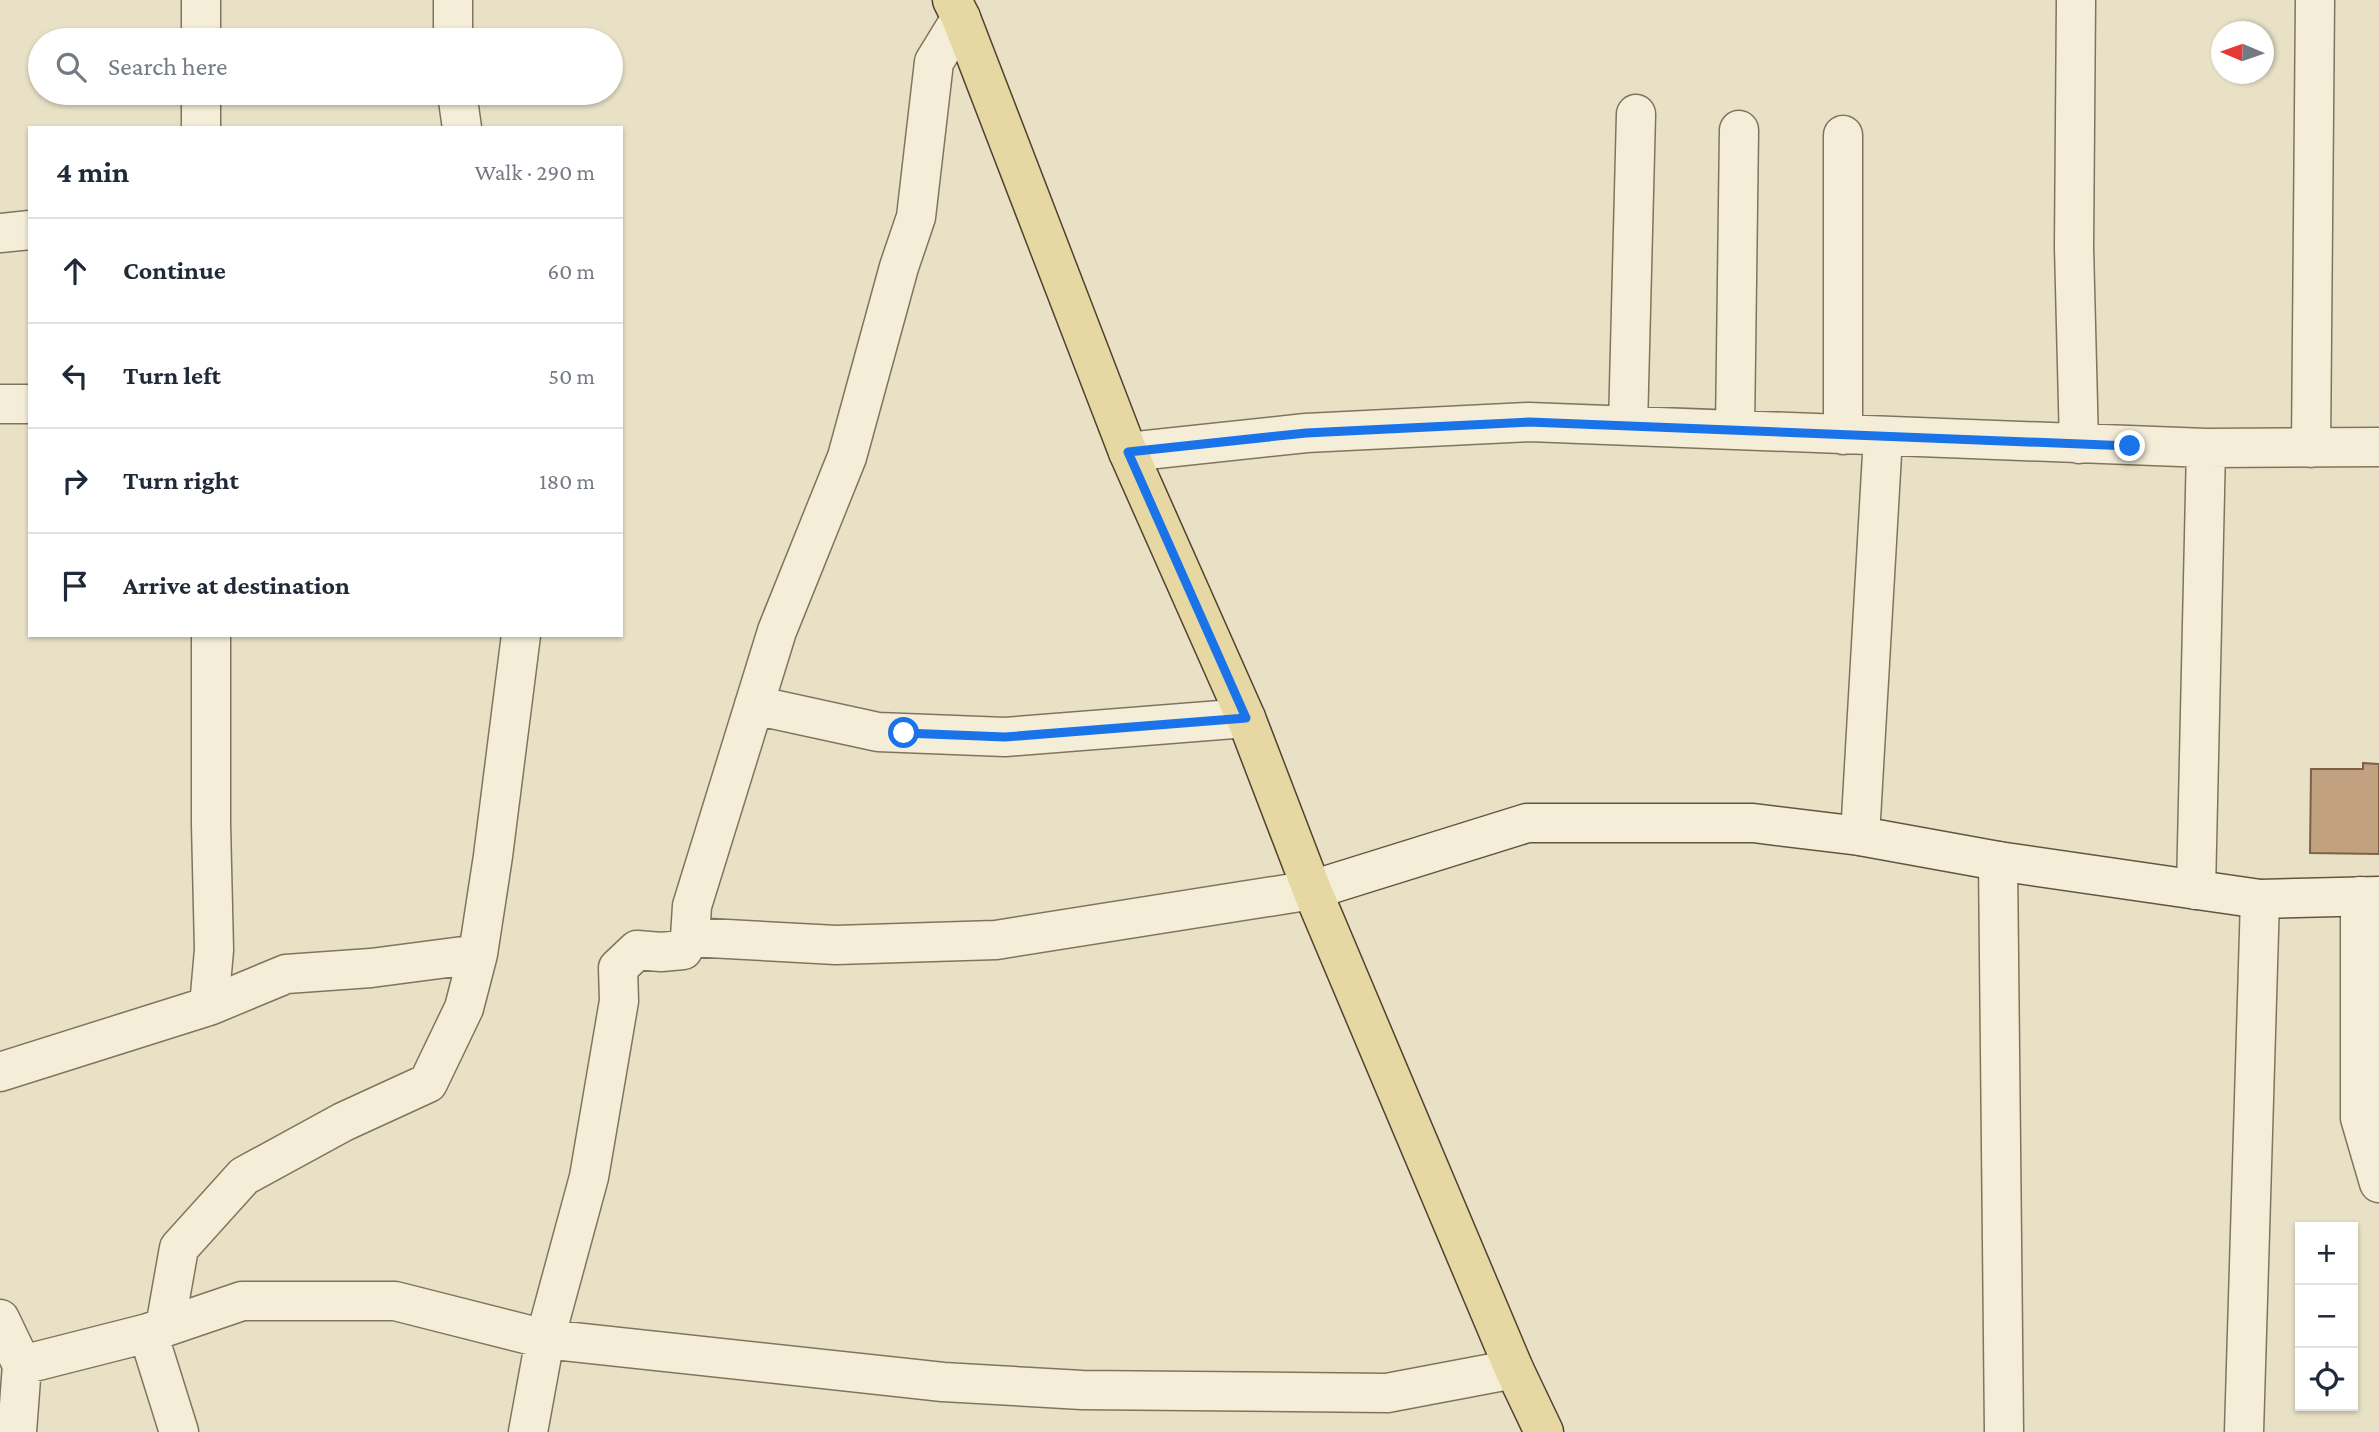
<!DOCTYPE html>
<meta charset="utf-8">
<style>
:root{--surface:#fff;--page:#f2f2f3;--text:#1f2937;--muted:#747a83;--line:#e0e1e3}
body{margin:0;font-family:"Crimson Pro",serif;background:var(--page);color:var(--text)}
.controls{position:absolute;right:21px;bottom:21px;display:grid;overflow:hidden;border-radius:0px;box-shadow:0 2px 5px #0004}
.controls button{width:63px;height:63px;display:grid;place-items:center;padding:0;border:0;border-bottom:2px solid var(--line);background:var(--surface);color:var(--text);font:35px sans-serif}
.compass{position:absolute;left:2211px;top:21px;width:63px;height:63px;border-radius:50%;background:var(--surface);box-shadow:0 2px 5px #0004;rotate:272deg}
.stop{position:absolute;width:21px;height:21px;margin:-16px;border:5px solid #1a73e8;border-radius:50%;background:#fff}
.stop.end{background:#1a73e8;border-color:#fff;box-shadow:0 2px 7px #0008}
.list{margin:0;padding:0;list-style:none}
h2{display:flex;justify-content:space-between;align-items:center;height:91px;margin:0;padding:0 28px;font-size:30px}
h2 small{font-size:23px;font-weight:400;color:var(--muted)}
.list li{display:grid;grid-template-columns:46px 1fr auto;gap:21px;align-items:center;box-sizing:border-box;height:105px;padding:0 28px;border-top:2px solid var(--line)}
.list b{display:block;font-size:26px;white-space:nowrap}
.list em{font-size:23px;font-style:normal;color:var(--muted)}
.icon{flex:none;width:38px;height:38px;fill:none;stroke:currentColor;stroke-width:2;stroke-linecap:round;stroke-linejoin:round}
.map{position:relative;flex:none;width:2379px;height:1432px;overflow:hidden}
.search{position:absolute;background:var(--surface);box-shadow:0 2px 5px #0004;left:28px;top:28px;width:595px;height:77px;display:flex;align-items:center;gap:18px;box-sizing:border-box;padding:0 24px;border-radius:38px;color:var(--muted);font-size:26px}
.panel{position:absolute;background:var(--surface);box-shadow:0 2px 5px #0004;left:28px;top:126px;width:595px;height:511px;border-radius:0px}
.map>svg:first-child{display:block}
</style>
<div class="map">
<svg width="2379" height="1432" viewBox="0 0 2379 1432">
<rect width="100%" height="100%" fill="#e8e1c6"/>
<path fill="#c2a180" stroke="#7d6147" stroke-width="2" d="M 2363,763 L 2379,764 L 2379,854 L 2310,853 L 2311,769 L 2363,769 Z"/>
<g fill="none" stroke-linecap="round" stroke-linejoin="round">
<g stroke="#81745e" stroke-width="41">
<path id="street" d="M 201,0 L 201,40
M 453,0 L 453,40
M 2076,0 L 2074,247 L 2079,444
M 201,93 L 201,128
M 457,93 L 462,128
M 1843,135 L 1843,435
M 0,233 L 30,230
M 0,404 L 30,404
M 1628,426 L 1636,114
M 1735,430 L 1739,130
M 2311,448 L 2315,0
M 1128,452 L 1306,433 L 1529,422 L 2206,448 L 2379,447
M 754,705 L 878,732 L 1005,737 L 1246,718
M 1860,836 L 1883,437
M 1998,861 L 2004,1432
M 2196,890 L 2206,448
M 2360,896 L 2360,1118 L 2379,1183
M 690,937 L 836,945 L 996,940 L 1312,890
M 209,1006 L 286,974 L 371,968 L 478,954 L 493,856 L 521,635
M 0,1072 L 209,1006 L 214,950 L 211,824 L 211,635
M 0,1319 L 22,1365 L 17,1432
M 165,1327 L 179,1248 L 244,1176 L 343,1122 L 428,1083 L 464,1008 L 478,954
M 148,1333 L 179,1432
M 22,1365 L 148,1333 L 242,1301 L 395,1301 L 545,1339 L 943,1382 L 1082,1390 L 1387,1393 L 1514,1369
M 528,1432 L 545,1339 L 589,1177 L 619,1001 L 618,968 L 637,950 L 661,952 L 683,950 L 690,937 L 692,906 L 777,631 L 847,457 L 899,267 L 916,217 L 934,62 L 961,18
M 2244,1432 L 2260,899"/>
</g>
<g stroke="#635541" stroke-width="41">
<path id="secondary" d="M 1312,890 L 1527,823 L 1753,823 L 1860,836 L 1998,861 L 2260,899 L 2379,896"/>
</g>
<g stroke="#4f4231" stroke-width="41">
<path id="primary" d="M 952,0 L 961,18 L 1128,452 L 1246,718 L 1312,890 L 1514,1369 L 1544,1432"/>
</g>
<use href="#street" stroke="#f4eed8" stroke-width="38"/>
<use href="#secondary" stroke="#f4eed8" stroke-width="38"/>
<use href="#primary" stroke="#e7d7a2" stroke-width="38"/>
</g>
<g fill="none" stroke-linecap="round" stroke-linejoin="round">
<path stroke="#1a73e8" stroke-width="9" d="M 904,733 L 1005,737 L 1246,718 L 1128,452 L 1306,433 L 1529,422 L 2130,446"/>
</g>
</svg>
<div class="controls">
<button>+</button>
<button>−</button>
<button><svg class="icon" aria-label="locate" viewBox="0 0 24 24"><circle cx="12" cy="12" r="6"/><path d="M12 2v4M12 18v4M2 12h4M18 12h4"/></svg></button>
</div>
<svg class="compass" viewBox="-18 -18 36 36"><path d="M0-13l5 13h-10z" fill="#e53935"/><path d="M0 13l5-13h-10z" fill="#747a83"/></svg>
<div class="stop" style="left:904px;top:733px"></div>
<div class="stop end" style="left:2130px;top:446px"></div>
<div class="search"><svg class="icon" aria-label="search" viewBox="0 0 24 24"><circle cx="10" cy="10" r="6"/><path d="M15 15l6 6"/></svg>Search here</div>
<section class="panel">
<h2>4 min<small>Walk · 290 m</small></h2>
<ul class="list">
<li><svg class="icon" aria-label="ahead" viewBox="0 0 24 24"><path d="M12 20V5M6 11l6-6 6 6"/></svg><div><b>Continue</b></div><em>60 m</em></li>
<li><svg class="icon" aria-label="left" viewBox="0 0 24 24"><path d="M17 20v-9H6M10 6l-5 5 5 5"/></svg><div><b>Turn left</b></div><em>50 m</em></li>
<li><svg class="icon" aria-label="right" viewBox="0 0 24 24"><path d="M7 20v-9h11M14 6l5 5-5 5"/></svg><div><b>Turn right</b></div><em>180 m</em></li>
<li><svg class="icon" aria-label="arrive" viewBox="0 0 24 24"><path d="M6 21V4h12l-3 4 3 4H6"/></svg><div><b>Arrive at destination</b></div></li>
</ul>
</section>
</div>
